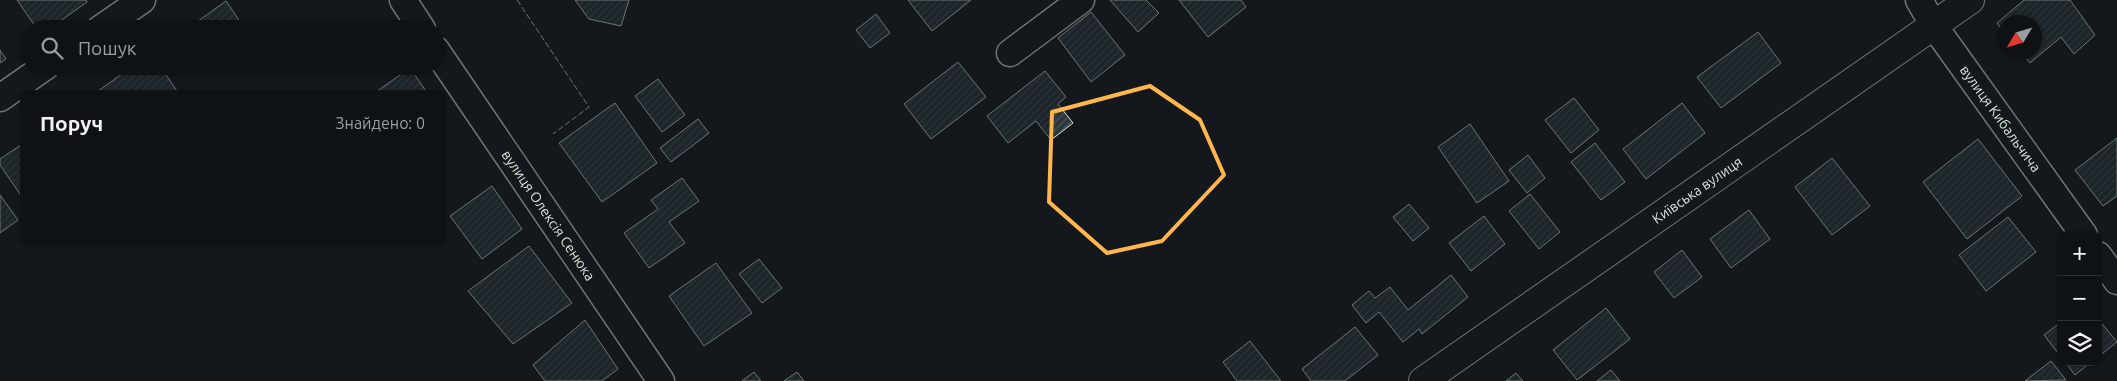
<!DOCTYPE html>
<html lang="uk">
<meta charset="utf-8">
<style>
:root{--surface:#0f1215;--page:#1d2022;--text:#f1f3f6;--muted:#9b9ea0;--line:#2f3234}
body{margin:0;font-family:Ubuntu,sans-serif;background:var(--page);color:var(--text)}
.controls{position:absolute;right:15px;bottom:15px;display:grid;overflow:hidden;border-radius:10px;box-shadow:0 1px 4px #0004}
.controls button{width:45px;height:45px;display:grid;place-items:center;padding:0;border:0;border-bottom:1px solid var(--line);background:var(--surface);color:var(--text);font:25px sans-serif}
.compass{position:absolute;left:1997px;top:15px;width:45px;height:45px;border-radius:50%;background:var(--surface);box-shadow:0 1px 4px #0004;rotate:232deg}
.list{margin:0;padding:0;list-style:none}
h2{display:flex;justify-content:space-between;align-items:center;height:65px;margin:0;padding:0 20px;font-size:21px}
h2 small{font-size:16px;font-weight:400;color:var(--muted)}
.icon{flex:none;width:28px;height:28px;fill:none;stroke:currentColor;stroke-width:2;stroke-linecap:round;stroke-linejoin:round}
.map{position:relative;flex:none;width:2117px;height:381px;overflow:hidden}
.search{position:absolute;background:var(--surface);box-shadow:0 1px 4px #0004;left:20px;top:20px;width:425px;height:55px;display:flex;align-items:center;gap:12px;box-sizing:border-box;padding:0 18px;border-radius:28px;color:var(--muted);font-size:19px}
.panel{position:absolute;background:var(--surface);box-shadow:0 1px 4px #0004;left:20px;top:90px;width:425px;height:155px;border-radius:10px}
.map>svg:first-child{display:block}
</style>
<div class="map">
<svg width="2117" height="381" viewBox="0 0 2117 381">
<defs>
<pattern id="building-hatch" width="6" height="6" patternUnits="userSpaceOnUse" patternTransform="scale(1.25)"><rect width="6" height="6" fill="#2c363c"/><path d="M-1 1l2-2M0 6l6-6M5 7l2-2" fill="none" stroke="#4a5358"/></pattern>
</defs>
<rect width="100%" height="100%" fill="#14181c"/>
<path fill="url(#building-hatch)" stroke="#d8e6dc" d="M 17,0 L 86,0 L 87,2 L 49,29 L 37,29 Z
M 575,0 L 629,0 L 621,26 L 589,19 Z
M 908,0 L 971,0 L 932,31 Z
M 1110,0 L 1146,0 L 1159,13 L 1138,32 Z
M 1179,0 L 1241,0 L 1246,7 L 1208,37 Z
M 2024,0 L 2070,0 L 2095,35 L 2074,54 L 2061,37 L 2030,63 L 2021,52 L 2034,52 L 2034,22 L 2004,22 L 2004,33 L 1997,23 Z
M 226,1 L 245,29 L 187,29 Z
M 1091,12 L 1125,55 L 1091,82 L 1058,38 Z
M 876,14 L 890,33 L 870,48 L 856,30 Z
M 1758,32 L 1781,63 L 1721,108 L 1697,77 Z
M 0,50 L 6,59 L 0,63 Z
M 958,62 L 986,97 L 931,139 L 904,104 Z
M 133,66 L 160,66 L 179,94 L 94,94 Z
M 200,66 L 215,66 L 205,73 Z
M 410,68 L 428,94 L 373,94 Z
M 1045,71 L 1066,97 L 1058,104 L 1073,123 L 1051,140 L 1036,121 L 1008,143 L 987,116 Z
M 658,79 L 685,115 L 662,132 L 635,96 Z
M 1574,98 L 1599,130 L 1571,153 L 1545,120 Z
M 615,103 L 657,163 L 602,202 L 559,143 Z
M 1682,103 L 1705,133 L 1646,179 L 1623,149 Z
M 698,119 L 709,133 L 671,162 L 660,148 Z
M 1470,124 L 1509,181 L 1477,203 L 1438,147 Z
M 2117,138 L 2117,196 L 2103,206 L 2075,170 Z
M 1978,139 L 2022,196 L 1967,239 L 1923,182 Z
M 24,143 L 24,200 L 0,165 L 0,159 Z
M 1595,143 L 1625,182 L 1601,200 L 1571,162 Z
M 1528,155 L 1545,178 L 1527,193 L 1509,170 Z
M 1832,158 L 1870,206 L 1832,235 L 1795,187 Z
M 682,178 L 699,201 L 669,222 L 685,243 L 649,268 L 624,233 L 658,209 L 651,200 Z
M 492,186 L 522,229 L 482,259 L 450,216 Z
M 1530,194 L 1560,232 L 1539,249 L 1509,211 Z
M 0,195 L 18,220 L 0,233 Z
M 1409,204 L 1429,228 L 1413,241 L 1393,217 Z
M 1749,210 L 1770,239 L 1731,268 L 1710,239 Z
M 1484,216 L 1505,244 L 1471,271 L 1449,243 Z
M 2008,217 L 2036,252 L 1986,291 L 1959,255 Z
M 529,246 L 572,303 L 513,344 L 468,291 Z
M 1682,250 L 1702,277 L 1674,298 L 1654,272 Z
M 759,259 L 782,288 L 762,303 L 739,274 Z
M 716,263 L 752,313 L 704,346 L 669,296 Z
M 1451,275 L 1468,297 L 1422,334 L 1419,329 L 1403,342 L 1379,312 L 1366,323 L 1352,305 L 1369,291 L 1375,298 L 1390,287 L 1408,310 Z
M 1606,308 L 1630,339 L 1577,380 L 1553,350 Z
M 2098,319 L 2117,342 L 2098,357 Z
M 585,320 L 618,369 L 602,381 L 545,381 L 533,365 Z
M 2061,322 L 2061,357 L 2044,335 Z
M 1355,327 L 1378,355 L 1345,381 L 1311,381 L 1302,369 Z
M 1250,341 L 1281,381 L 1237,381 L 1223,362 Z
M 2051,361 L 2066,380 L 2025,381 Z
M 2065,362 L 2091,362 L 2075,375 Z
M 1611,370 L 1620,381 L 1597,381 Z
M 754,372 L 761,381 L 742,381 Z
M 797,372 L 804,381 L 784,381 Z
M 1516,373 L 1523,381 L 1506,381 Z"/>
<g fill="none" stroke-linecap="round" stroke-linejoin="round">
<g stroke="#d8e6dc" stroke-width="29">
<g id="street">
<path d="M 403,0 L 422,29"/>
<path id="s1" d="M 1919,0 L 1934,26 L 2084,235"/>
<path d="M 100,29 L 142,0"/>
<path id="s2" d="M 436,50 L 661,381"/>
<path d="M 1010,53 L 1081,0"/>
<path d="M 0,98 L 46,66"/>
<path d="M 2098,255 L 2117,281"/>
</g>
</g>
<g stroke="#d8e6dc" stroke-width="30">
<g id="secondary">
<path id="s3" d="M 1423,381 L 1970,0"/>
</g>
</g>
<use href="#street" stroke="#14181c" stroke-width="26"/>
<use href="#secondary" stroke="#14181c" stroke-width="28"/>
<path stroke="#d8e6dc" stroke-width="1" stroke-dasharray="6 2.5" stroke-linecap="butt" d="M 517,0 L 589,107 L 553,134"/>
</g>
<path d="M0 0H2117V381H0ZM 1150,86 L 1200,120 L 1224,175 L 1162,241 L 1107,253 L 1049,202 L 1052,112 Z" fill="#14181c" fill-opacity=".55" fill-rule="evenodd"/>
<path fill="none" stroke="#ffb74d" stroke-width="4" stroke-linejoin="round" d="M 1150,86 L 1200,120 L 1224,175 L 1162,241 L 1107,253 L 1049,202 L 1052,112 Z"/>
<g text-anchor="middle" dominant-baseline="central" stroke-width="4" stroke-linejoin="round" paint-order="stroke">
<g font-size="14" fill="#d8e6dc" stroke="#14181c">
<text stroke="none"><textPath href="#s1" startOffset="144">вулиця Кибальчича</textPath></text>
<text stroke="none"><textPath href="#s3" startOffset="334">Київська вулиця</textPath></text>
<text stroke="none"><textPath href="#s2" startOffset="200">вулиця Олексія Сенюка</textPath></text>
</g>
</g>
</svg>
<div class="controls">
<button>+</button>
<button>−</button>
<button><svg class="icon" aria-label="layers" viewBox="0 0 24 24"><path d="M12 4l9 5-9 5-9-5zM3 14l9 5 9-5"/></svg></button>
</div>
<svg class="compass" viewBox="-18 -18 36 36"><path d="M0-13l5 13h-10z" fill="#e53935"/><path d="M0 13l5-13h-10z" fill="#9b9ea0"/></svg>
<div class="search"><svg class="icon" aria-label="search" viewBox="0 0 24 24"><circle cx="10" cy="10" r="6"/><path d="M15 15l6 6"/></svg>Пошук</div>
<section class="panel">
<h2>Поруч<small>Знайдено: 0</small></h2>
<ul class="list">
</ul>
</section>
</div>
